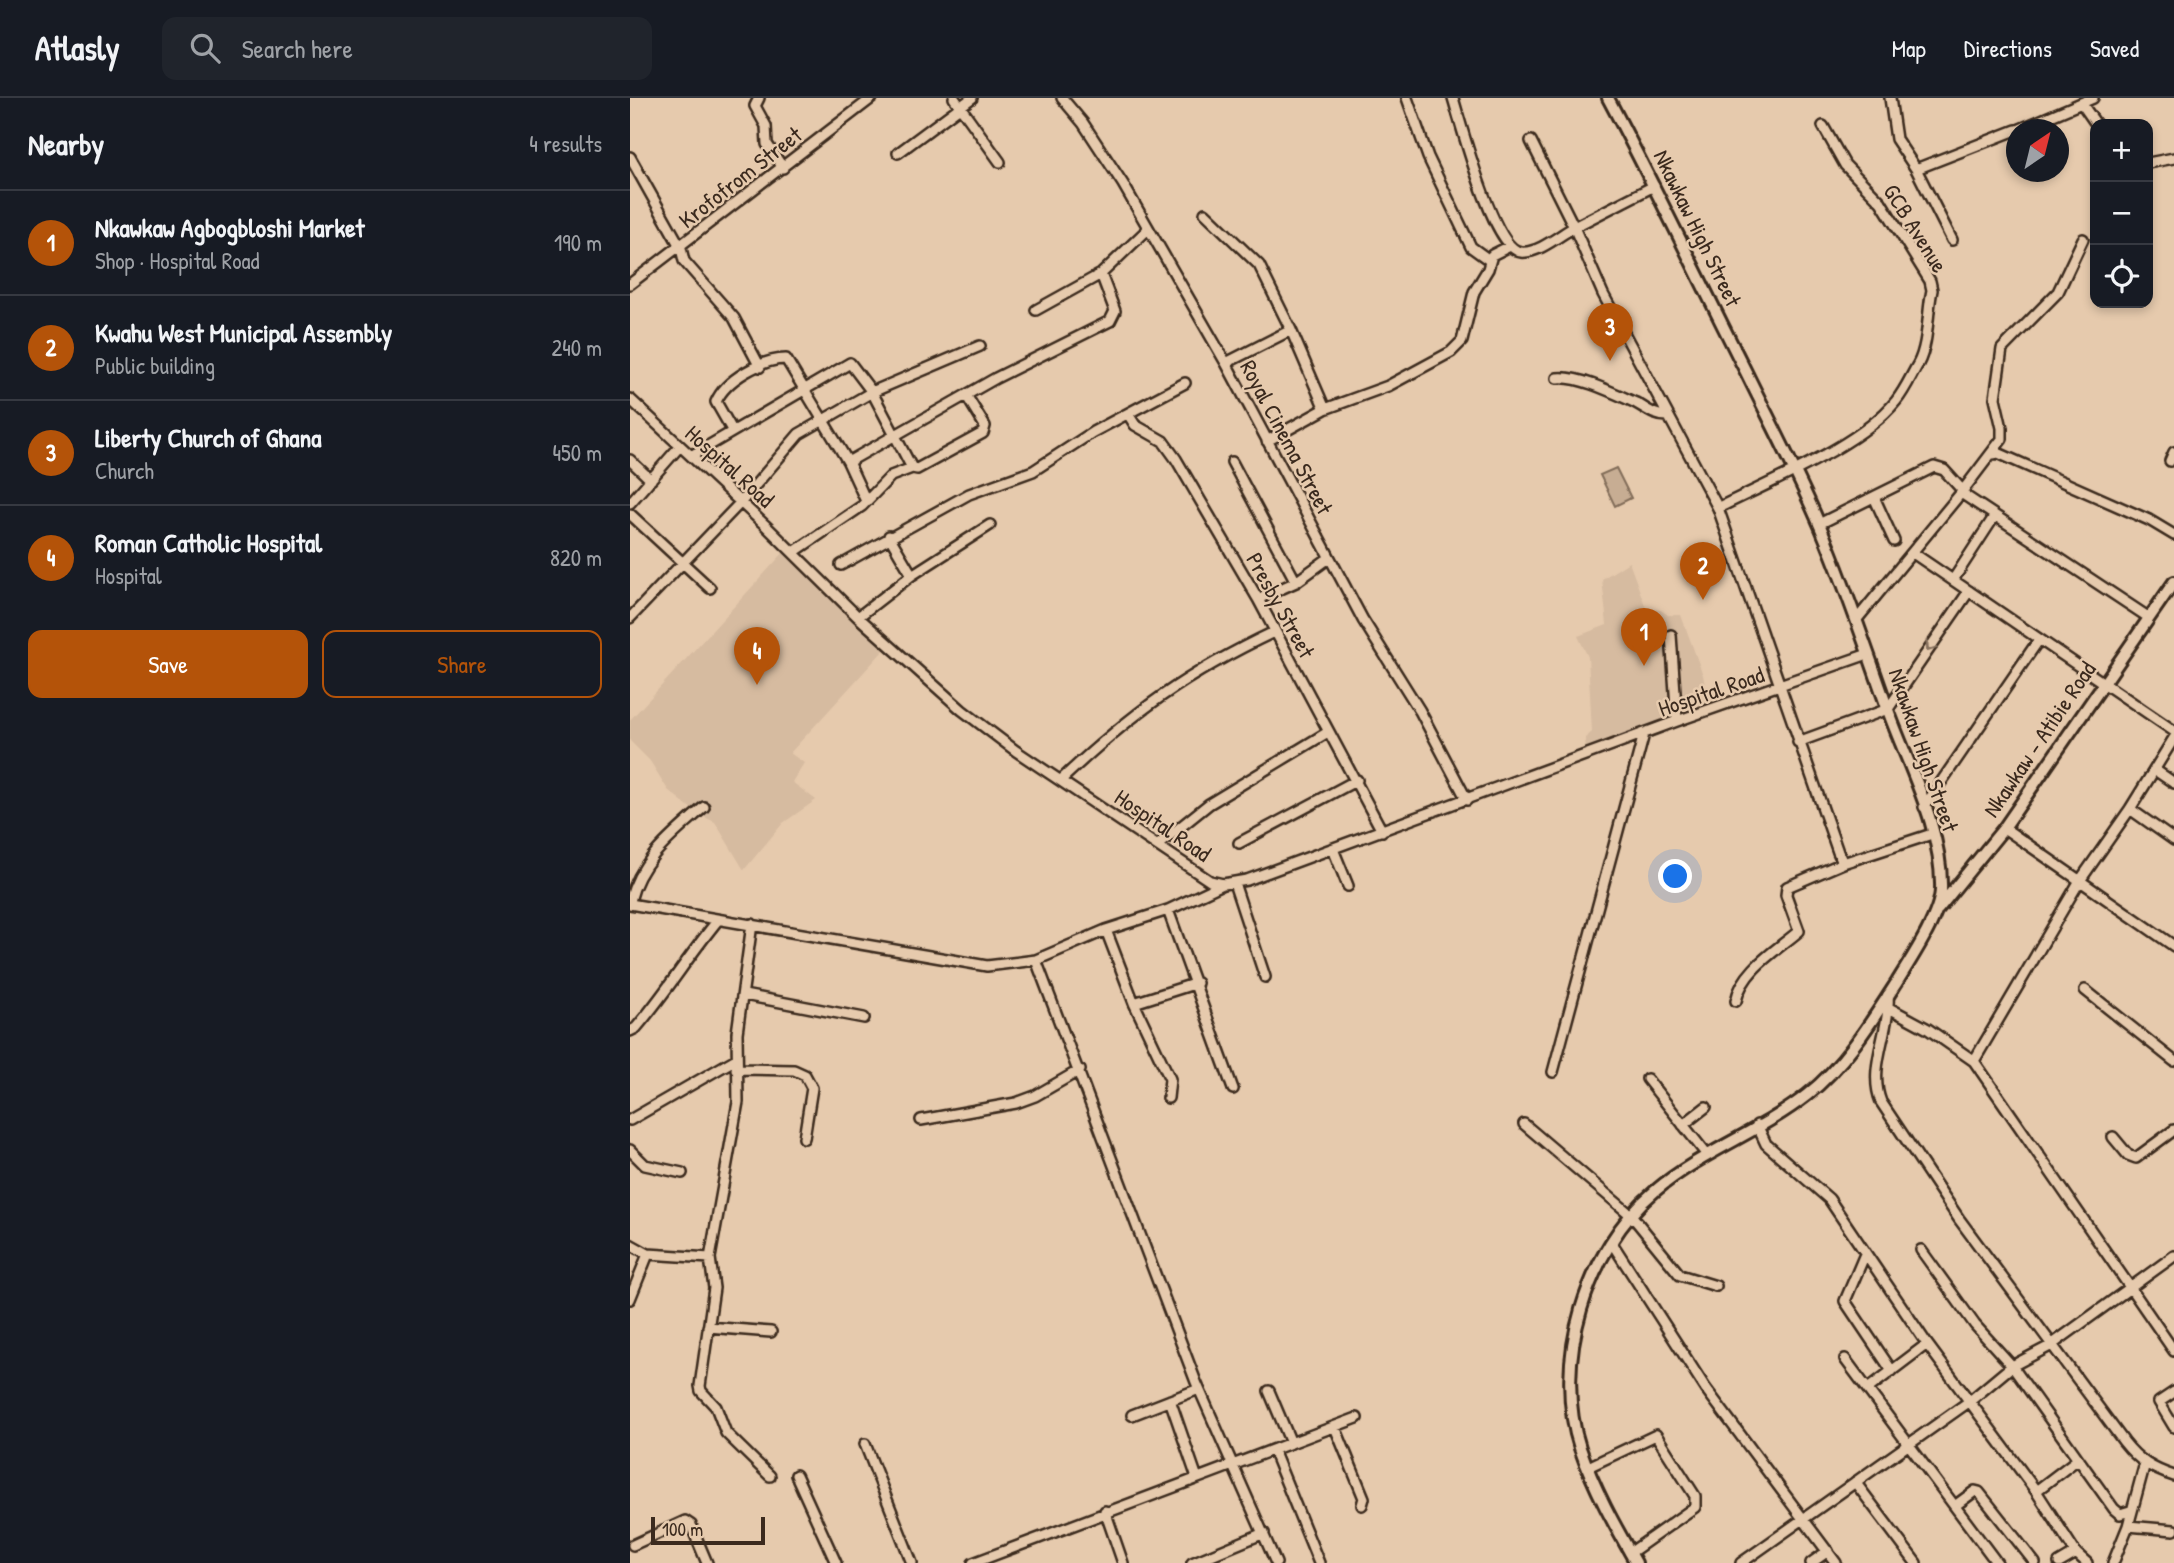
<!DOCTYPE html>
<meta charset="utf-8">
<style>
:root{--surface:#171b24;--page:#20242c;--text:#f1f3f6;--muted:#9ea1a6;--line:#363941;--accent:#b45309}
body{margin:0;font-family:"Patrick Hand",sans-serif;background:var(--page);color:var(--text)}
.controls{position:absolute;right:21px;top:21px;display:grid;overflow:hidden;border-radius:14px;box-shadow:0 4px 10px #0003}
.controls button{width:63px;height:63px;display:grid;place-items:center;padding:0;border:0;border-bottom:2px solid var(--line);background:var(--surface);color:var(--text);font:35px sans-serif}
.compass{position:absolute;left:1376px;top:21px;width:63px;height:63px;border-radius:50%;background:var(--surface);box-shadow:0 4px 10px #0003;rotate:35deg}
.scale{position:absolute;left:21px;bottom:18px;width:114px;box-sizing:border-box;padding-left:7px;border:4px solid #3b2a1e;border-top:0;font-size:19px;line-height:24px;white-space:nowrap;color:#3b2a1e;-webkit-text-stroke:5px #e6caad;paint-order:stroke}
.you{position:absolute;left:1046px;top:779px;width:24px;height:24px;margin:-18px;border:5px solid #fff;border-radius:50%;background:#1a73e8;box-shadow:0 0 0 10px #1a73e833}
.badge{display:grid;place-items:center;width:46px;height:46px;border-radius:50%;background:var(--accent);color:#fff;font-size:23px;font-weight:700}
.pin{position:absolute;translate:-50% -58px;filter:drop-shadow(0 2px 4px #0008)}
.pin::after{content:'';position:absolute;top:37px;width:24px;height:21px;background:inherit;clip-path:polygon(0 0,100% 0,50% 100%)}
.list{margin:0;padding:0;list-style:none}
h2{display:flex;justify-content:space-between;align-items:center;height:91px;margin:0;padding:0 28px;font-size:30px}
h2 small{font-size:23px;font-weight:400;color:var(--muted)}
.list li{display:grid;grid-template-columns:46px 1fr auto;gap:21px;align-items:center;box-sizing:border-box;height:105px;padding:0 28px;border-top:2px solid var(--line)}
.list b{display:block;font-size:26px;white-space:nowrap}
.list p{margin:0;font-size:23px;white-space:nowrap;color:var(--muted)}
.list em{font-size:23px;font-style:normal;color:var(--muted)}
.actions{display:flex;gap:14px;padding:21px 28px}
.actions a{flex:1;padding:16px 0;border:2px solid var(--accent);border-radius:14px;text-align:center;font-size:24px;color:var(--accent)}
.actions .main{background:var(--accent);color:#fff}
.icon{flex:none;width:38px;height:38px;fill:none;stroke:currentColor;stroke-width:2;stroke-linecap:round;stroke-linejoin:round}
.map{position:relative;flex:none;width:1544px;height:1465px;overflow:hidden}
header{display:flex;align-items:center;gap:42px;box-sizing:border-box;height:98px;padding:0 35px;background:var(--surface);border-bottom:2px solid var(--line)}
header strong{font-size:33px}
nav{display:flex;gap:38px;margin-inline-start:auto;font-size:24px}
.search{width:490px;height:63px;background:var(--page);display:flex;align-items:center;gap:18px;box-sizing:border-box;padding:0 24px;border-radius:14px;color:var(--muted);font-size:26px}
main{display:flex}
aside{flex:1;background:var(--surface)}
.map>svg:first-child{display:block}
</style>
<header>
<strong>Atlasly</strong>
<div class="search"><svg class="icon" aria-label="search" viewBox="0 0 24 24"><circle cx="10" cy="10" r="6"/><path d="M15 15l6 6"/></svg>Search here</div>
<nav><a>Map</a><a>Directions</a><a>Saved</a></nav>
</header>
<main>
<aside>
<h2>Nearby<small>4 results</small></h2>
<ul class="list">
<li><span class="badge">1</span><div><b>Nkawkaw Agbogbloshi Market</b><p>Shop · Hospital Road</p></div><em>190 m</em></li>
<li><span class="badge">2</span><div><b>Kwahu West Municipal Assembly</b><p>Public building</p></div><em>240 m</em></li>
<li><span class="badge">3</span><div><b>Liberty Church of Ghana</b><p>Church</p></div><em>450 m</em></li>
<li><span class="badge">4</span><div><b>Roman Catholic Hospital</b><p>Hospital</p></div><em>820 m</em></li>
</ul>
<div class="actions"><a class="main">Save</a><a>Share</a></div>
</aside>
<div class="map">
<svg width="1544" height="1465" viewBox="0 0 1544 1465">
<rect width="100%" height="100%" fill="#e6caad"/>
<filter id="ink" filterUnits="userSpaceOnUse"><feTurbulence type="fractalNoise" baseFrequency=".0143" numOctaves="2"/><feDisplacementMap in="SourceGraphic" scale="14" xChannelSelector="R" yChannelSelector="G"/><feConvolveMatrix kernelMatrix="1 2 1 2 8 2 1 2 1" color-interpolation-filters="sRGB"/></filter>
<g filter="url(#ink)">
<path fill="#d6bba0" d="M 155,453 L 254,552 L 160,655 L 174,665 L 162,684 L 186,702 L 153,725 L 114,772 L 85,724 L 68,716 L 38,692 L 20,663 L 0,643 L 0,622 Z
M 999,464 L 1016,510 L 1031,512 L 1038,517 L 1051,517 L 1073,577 L 1079,609 L 956,655 L 955,640 L 962,634 L 958,559 L 948,538 L 977,527 L 972,481 Z"/>
<path fill="#c7ad93" stroke="#816c58" stroke-width="2" d="M 986,370 L 1001,400 L 985,408 L 970,377 Z"/>
<g fill="none" stroke-linecap="round" stroke-linejoin="round">
<g stroke="#3b2a1e" stroke-width="14">
<path id="minor" d="M 129,0 L 125,8 L 136,28 L 137,46 L 153,70
M 324,0 L 370,64
M 432,0 L 453,25 L 493,86 L 596,265 L 733,522 L 790,613 L 837,702
M 777,0 L 798,59 L 841,149 L 859,162
M 823,0 C 831,26 863,151 891,154 C 908,156 930,137 944,129 L 901,43
M 1260,0 L 1266,41 L 1286,71 L 1322,142
M 1452,6 L 1466,26
M 1388,32 L 1463,0
M 268,55 L 342,0
M 0,59 L 51,150 L 54,163 L 104,220 L 130,269
M 1518,65 L 1544,60
M 1286,71 L 1386,32
M 1024,88 L 944,129 L 973,196 L 1088,410 L 1208,754 L 1213,765 L 1302,736
M 575,115 L 629,167 L 661,232
M 0,186 L 242,0
M 406,212 L 471,176 L 517,132
M 596,265 L 661,232 L 695,311
M 927,280 C 948,277 986,296 1006,305 C 1017,311 1024,318 1037,318
M 0,301 L 135,427 L 228,519 L 332,612 L 386,653 L 580,783 L 593,786 L 617,782 L 1047,623 L 1238,556
M 498,316 L 505,327 L 533,343 L 546,361 L 628,501 L 752,733
M 102,332 L 86,304 C 95,282 132,261 156,261 L 218,364 L 236,403
M 637,343 L 695,311 L 758,288 L 821,254 L 832,243 L 844,194 L 858,171 L 862,157 L 880,148
M 1363,356 L 1368,355 L 1519,422 L 1544,437
M 61,358 L 220,265 L 242,294 L 282,370 L 287,371 L 353,335 L 355,328 L 336,297
M 0,362 L 21,382
M 1540,363 L 1544,354
M 218,364 L 366,280 L 480,223 L 485,213 L 471,176
M 602,364 L 666,484
M 1331,395 L 1518,519
M 1244,399 L 1264,443
M 0,405 L 50,348
M 1088,410 C 1141,383 1230,348 1266,303 C 1275,292 1281,278 1288,266 C 1299,245 1297,215 1302,192 L 1300,183 L 1251,104 L 1215,67 L 1193,28
M 0,416 L 80,490
M 1189,426 L 1304,369 L 1314,372 L 1333,393
M 259,438 L 282,477
M 164,454 L 232,408 L 261,378 L 282,370
M 1283,455 L 1544,633
M 211,467 L 339,396 L 403,373 L 463,334 L 555,285
M 1323,482 L 1364,419
M 628,501 L 666,484 L 699,460
M 228,519 L 282,477 L 360,427
M 0,520 L 111,404 L 169,336 L 242,294 L 350,248
M 1228,520 L 1331,395 L 1372,341 L 1372,330 L 1365,300 L 1372,251 L 1428,194 L 1453,141
M 1041,537 L 1047,623
M 1168,644 L 1258,611 L 1339,493
M 1525,672 L 1544,685
M 432,681 C 502,615 557,575 644,534
M 1294,709 L 1408,543
M 1500,711 L 1544,742
M 1374,730 L 1544,848
M 609,745 L 727,682
M 528,747 L 579,706 L 698,634
M 703,751 L 718,788
M 604,785 L 635,879
M 593,786 L 538,812 L 476,832 L 406,862 L 566,1284 L 646,1465
M 0,803 C 10,761 43,737 74,709
M 0,806 L 357,868 L 406,862
M 538,812 L 603,991
M 122,826 L 107,935 L 108,1004 L 80,1160 L 84,1190 L 70,1288 L 71,1293 L 86,1309 L 96,1335 L 140,1378
M 476,832 L 504,905 L 540,981 L 538,1000
M 1455,892 L 1544,963
M 114,897 L 234,920
M 1258,897 C 1261,932 1237,969 1251,1004 L 1329,1121 L 1494,1344 C 1508,1362 1522,1371 1544,1378
M 1106,903 C 1112,872 1147,852 1169,833 L 1156,797 L 1157,789 L 1213,765
M 504,905 L 567,885
M 1259,910 L 1298,931 L 1344,963 L 1544,1253
M 0,933 L 6,930 C 36,895 59,857 88,822
M 1344,963 L 1449,784 L 1500,711 L 1544,640
M 106,971 L 164,972 L 175,977 L 182,990 L 174,1040
M 923,974 L 1014,636
M 1017,981 L 1077,1057
M 0,1022 L 106,961
M 291,1022 L 386,1005 L 405,998 L 450,972
M 894,1026 L 1002,1118 L 1050,1177 L 1086,1188
M 1053,1027 L 1076,1009
M 1127,1027 L 1136,1046 L 1199,1101 L 1297,1246 L 1406,1393 L 1446,1455 L 1457,1465
M 1483,1039 L 1498,1057 L 1506,1060 L 1544,1032
M 0,1052 L 15,1067 L 52,1075
M 982,1145 L 1076,1291 L 1206,1465
M 0,1146 L 18,1156 L 80,1160
M 1291,1152 L 1345,1227 L 1382,1268 L 1484,1411 L 1490,1416 L 1500,1413
M 1235,1156 L 1215,1203 L 1262,1273
M 0,1201 L 18,1156
M 78,1229 L 141,1234
M 1215,1261 L 1367,1465
M 1239,1290 L 1297,1246
M 639,1293 L 661,1345
M 1544,1294 L 1529,1304 L 1544,1329
M 540,1302 L 567,1380
M 502,1317 L 569,1291
M 705,1329 L 734,1400 L 732,1407
M 235,1346 L 282,1465
M 643,1352 L 689,1465
M 958,1369 L 1026,1337 L 1065,1398 L 1065,1409 L 1000,1455
M 166,1377 L 206,1465
M 1225,1384 L 1286,1465
M 1406,1393 L 1448,1361
M 1326,1407 L 1345,1393 L 1349,1394 L 1405,1465
M 475,1413 L 493,1465
M 1498,1428 L 1515,1365
M 3,1447 L 55,1423 L 61,1427 L 77,1465
M 343,1465 L 727,1320
M 562,1465 L 634,1435
M 1111,1465 L 1340,1303 L 1382,1268 L 1420,1248 L 1544,1158
M 1181,1465 L 1198,1453
M 1429,1465 L 1446,1455
M 1483,1465 L 1498,1428 L 1544,1432"/>
</g>
<g stroke="#3b2a1e" stroke-width="16">
<path id="major" d="M 978,0 C 1026,90 1070,183 1116,274 C 1141,325 1168,376 1190,428 C 1216,489 1236,550 1258,612 C 1278,668 1313,731 1311,792 C 1310,818 1281,861 1267,884 C 1242,923 1214,968 1177,997 C 1130,1034 1071,1054 1025,1093 C 956,1151 922,1264 950,1350 C 964,1391 985,1428 1006,1465
M 1308,811 L 1374,730 L 1544,484"/>
</g>
<use href="#minor" stroke="#e6caad" stroke-width="9"/>
<use href="#major" stroke="#e6caad" stroke-width="10"/>
</g>
<defs><path id="oneway-chevron" d="M-2-3.5L2.5 0L-2 3.5" fill="none" stroke-width="1.6" stroke-linecap="round" stroke-linejoin="round" transform="scale(1.75)"/></defs>
<use stroke="#88725e" href="#oneway-chevron" transform="translate(1300 549) rotate(124)"/>
</g>
<g text-anchor="middle" dominant-baseline="central" stroke-width="5" stroke-linejoin="round" paint-order="stroke">
<g font-size="23" fill="#3b2a1e" stroke="#e6caad">
<text transform="translate(110 79) rotate(-38)">Krofofrom Street</text>
<text transform="translate(1068 130) rotate(64)">Nkawkaw High Street</text>
<text transform="translate(1286 130) rotate(58)">GCB Avenue</text>
<text transform="translate(657 339) rotate(62)">Royal Cinema Street</text>
<text transform="translate(100 368) rotate(42)">Hospital Road</text>
<text transform="translate(651 507) rotate(61)">Presby Street</text>
<text transform="translate(1081 593) rotate(-19)">Hospital Road</text>
<text transform="translate(1409 641) rotate(-56)">Nkawkaw - Atibie Road</text>
<text transform="translate(1294 652) rotate(71)">Nkawkaw High Street</text>
<text transform="translate(533 727) rotate(34)">Hospital Road</text>
</g>
</g>
</svg>
<div class="controls">
<button>+</button>
<button>−</button>
<button><svg class="icon" aria-label="locate" viewBox="0 0 24 24"><circle cx="12" cy="12" r="6"/><path d="M12 2v4M12 18v4M2 12h4M18 12h4"/></svg></button>
</div>
<svg class="compass" viewBox="-18 -18 36 36"><path d="M0-13l5 13h-10z" fill="#e53935"/><path d="M0 13l5-13h-10z" fill="#9ea1a6"/></svg>
<div class="scale">100 m</div>
<div class="you"></div>
<div class="pin badge" style="left:1014px;top:568px">1</div>
<div class="pin badge" style="left:1073px;top:502px">2</div>
<div class="pin badge" style="left:980px;top:263px">3</div>
<div class="pin badge" style="left:127px;top:587px">4</div>
</div>
</main>
